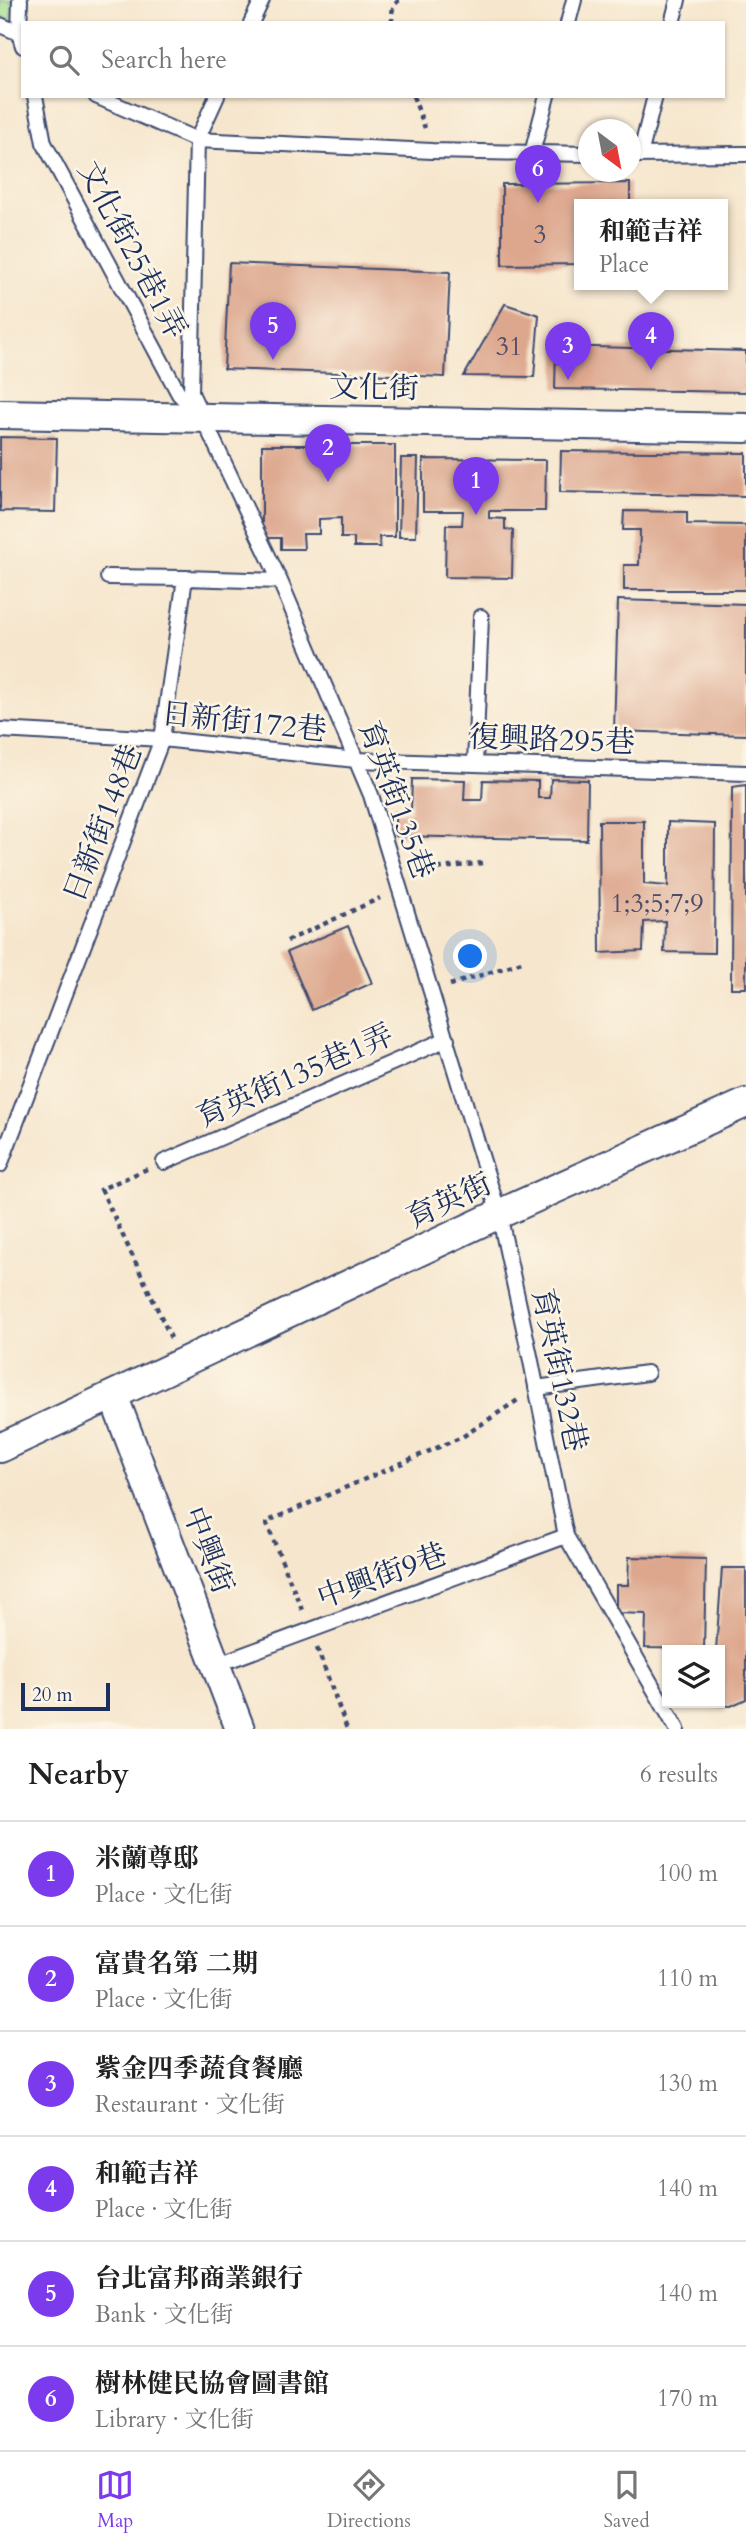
<!DOCTYPE html>
<meta charset="utf-8">
<style>
:root{--surface:#fff;--page:#f2f2f2;--text:#222;--muted:#767676;--line:#e0e0e0;--accent:#7c3aed}
body{margin:0;font-family:Cardo,"Noto Serif TC",serif;background:var(--page);color:var(--text)}
.controls{position:absolute;right:21px;bottom:21px;display:grid;overflow:hidden;border-radius:0px;box-shadow:0 2px 5px #0004}
.controls button{width:63px;height:63px;display:grid;place-items:center;padding:0;border:0;border-bottom:2px solid var(--line);background:var(--surface);color:var(--text);font:35px sans-serif}
.compass{position:absolute;left:578px;top:119px;width:63px;height:63px;border-radius:50%;background:var(--surface);box-shadow:0 2px 5px #0004;rotate:148deg}
.scale{position:absolute;left:21px;bottom:18px;width:89px;box-sizing:border-box;padding-left:7px;border:4px solid #1b2f5e;border-top:0;font-size:19px;line-height:24px;white-space:nowrap;color:#1b2f5e;-webkit-text-stroke:5px #fcf5e5;paint-order:stroke}
.you{position:absolute;left:471px;top:957px;width:24px;height:24px;margin:-18px;border:5px solid #fff;border-radius:50%;background:#1a73e8;box-shadow:0 0 0 10px #1a73e833}
.badge{display:grid;place-items:center;width:46px;height:46px;border-radius:50%;background:var(--accent);color:#fff;font-size:23px;font-weight:700}
.pin{position:absolute;translate:-50% -58px;filter:drop-shadow(0 2px 4px #0008)}
.pin::after{content:'';position:absolute;top:37px;width:24px;height:21px;background:inherit;clip-path:polygon(0 0,100% 0,50% 100%)}
.popup{position:absolute;left:574px;top:199px;width:154px;height:91px;box-sizing:border-box;display:grid;place-content:center;border-radius:0px;background:var(--surface);filter:drop-shadow(0 2px 5px #0005);font-size:23px;white-space:nowrap;color:var(--muted)}
.popup b{font-size:26px;color:var(--text)}
.popup::after{content:'';position:absolute;left:50%;top:100%;margin-left:-14px;border:14px solid transparent;border-top-color:var(--surface)}
.list{margin:0;padding:0;list-style:none}
h2{display:flex;justify-content:space-between;align-items:center;height:91px;margin:0;padding:0 28px;font-size:30px}
h2 small{font-size:23px;font-weight:400;color:var(--muted)}
.list li{display:grid;grid-template-columns:46px 1fr auto;gap:21px;align-items:center;box-sizing:border-box;height:105px;padding:0 28px;border-top:2px solid var(--line)}
.list b{display:block;font-size:26px;white-space:nowrap}
.list p{margin:0;font-size:23px;white-space:nowrap;color:var(--muted)}
.list em{font-size:23px;font-style:normal;color:var(--muted)}
.icon{flex:none;width:38px;height:38px;fill:none;stroke:currentColor;stroke-width:2;stroke-linecap:round;stroke-linejoin:round}
.map{position:relative;flex:none;width:746px;height:1729px;overflow:hidden}
.search{position:absolute;background:var(--surface);box-shadow:0 2px 5px #0004;left:21px;right:21px;top:21px;height:77px;display:flex;align-items:center;gap:18px;box-sizing:border-box;padding:0 24px;border-radius:0px;color:var(--muted);font-size:26px}
.sheet{height:721px;background:var(--surface)}
nav{display:flex;justify-content:space-around;align-items:center;box-sizing:border-box;height:98px;border-top:2px solid var(--line);background:var(--surface);font-size:19px;color:var(--muted)}
nav a{display:grid;justify-items:center;gap:4px}
nav .on{color:var(--accent)}
.map>svg:first-child{display:block}
</style>
<div class="map">
<svg width="746" height="1729" viewBox="0 0 746 1729">
<rect width="100%" height="100%" fill="#fcf5e5"/>
<filter id="ink" filterUnits="userSpaceOnUse"><feTurbulence type="fractalNoise" baseFrequency=".0143" numOctaves="2"/><feDisplacementMap in="SourceGraphic" scale="14" xChannelSelector="R" yChannelSelector="G"/><feConvolveMatrix kernelMatrix="1 2 1 2 8 2 1 2 1" color-interpolation-filters="sRGB"/></filter>
<filter id="wash" filterUnits="userSpaceOnUse"><feTurbulence type="fractalNoise" baseFrequency=".00686" numOctaves="4" result="noise"/><feDisplacementMap in="SourceGraphic" scale="28" xChannelSelector="R" yChannelSelector="G"/><feGaussianBlur stdDeviation="1.57" result="paint"/><feColorMatrix in="noise" values="0 0 0 0 0 0 0 0 0 0 0 0 0 0 0 0 0 1.4 0 .05"/><feComposite in="paint" operator="in"/></filter>
<g filter="url(#wash)">
<rect width="100%" height="100%" fill="#f6e6cd"/>
<path fill="#a1dd91" stroke="#5e8678" stroke-width="2" d="M 0,0 L 14,0 L 11,22 L 0,16 Z"/>
<g id="blocks">
<path fill="#dda78e" d="M 630,183 L 630,204 L 579,204 L 579,264 L 502,265 L 502,184 Z
M 229,263 L 450,272 L 445,377 L 224,369 Z
M 505,304 L 539,315 L 534,377 L 464,376 Z
M 556,346 L 746,351 L 746,392 L 555,389 Z
M 0,437 L 57,438 L 55,512 L 0,511 Z
M 262,445 L 395,445 L 395,537 L 379,537 L 380,547 L 354,547 L 354,538 L 341,538 L 341,518 L 319,519 L 319,534 L 303,534 L 304,549 L 281,549 L 281,538 L 262,538 Z
M 561,451 L 746,453 L 746,496 L 560,492 Z
M 401,458 L 418,458 L 416,537 L 399,537 Z
M 423,459 L 546,460 L 545,511 L 489,511 L 489,518 L 505,519 L 505,529 L 513,530 L 512,578 L 445,577 L 446,525 L 462,525 L 463,511 L 423,511 Z
M 624,511 L 687,512 L 687,524 L 746,525 L 746,590 L 624,590 L 624,565 L 639,565 L 640,530 L 623,530 Z
M 618,600 L 746,604 L 746,735 L 614,731 Z
M 412,779 L 465,780 L 464,800 L 482,800 L 483,780 L 538,781 L 538,798 L 550,798 L 551,779 L 588,780 L 587,840 L 395,836 L 395,812 L 411,812 Z
M 746,785 L 746,988 L 731,988 L 732,787 Z
M 599,821 L 644,821 L 644,884 L 668,886 L 668,822 L 715,824 L 714,953 L 664,952 L 665,921 L 644,922 L 643,951 L 600,953 Z
M 348,926 L 372,983 L 312,1010 L 287,952 Z
M 629,1557 L 706,1559 L 704,1649 L 645,1648 L 646,1614 L 616,1613 L 616,1585 L 628,1585 Z
M 722,1568 L 746,1568 L 746,1699 L 731,1706 L 709,1705 L 709,1703 L 720,1703 L 720,1650 L 716,1650 Z"/>
</g>
</g>
<g filter="url(#ink)">
<use href="#blocks" fill-opacity="0" stroke="#3c4a6f" stroke-width="2"/>
<g fill="none" stroke-linecap="round" stroke-linejoin="round">
<g stroke="#3c4a6f" stroke-width="18">
<path id="service" d="M 20,0 L 19,33 L 23,46
M 251,23 L 262,0
M 568,23 L 574,0
M 672,23 L 678,0
M 0,25 L 19,33
M 35,96 L 44,143 L 179,394 L 195,410
M 96,96 L 197,140 L 432,151 L 588,154
M 217,96 L 197,140 L 191,393 L 280,581 L 371,795 L 499,1214 L 530,1356 L 566,1536 L 677,1729
M 532,153 L 547,96
M 630,155 L 746,154
M 640,155 L 655,96
M 108,577 L 185,578
M 0,730 L 162,739 L 356,760 L 746,773
M 475,764 L 481,617
M 164,1162 L 447,1039
M 0,1165 L 162,739 L 185,578 L 280,581
M 536,1388 L 647,1373
M 216,1665 L 566,1536"/>
</g>
<g stroke="#3c4a6f" stroke-width="32">
<path id="minor" d="M 0,414 L 746,428
M 113,1395 L 240,1729
M 0,1448 L 499,1214 L 746,1103"/>
</g>
<path stroke="#3c4a6f" stroke-width="4.5" stroke-dasharray="5 5" stroke-linecap="butt" d="M 392,23 C 392,14 391,5 400,0
M 413,96 L 425,128
M 418,871 L 482,863
M 287,941 L 380,898
M 450,985 L 522,962
M 147,1169 L 101,1189 L 171,1338
M 302,1610 L 266,1522 L 462,1437 L 518,1400
M 317,1648 L 347,1729"/>
<use href="#service" stroke="#fff" stroke-width="14"/>
<use href="#minor" stroke="#fff" stroke-width="28"/>
</g>
</g>
<g text-anchor="middle" dominant-baseline="central" stroke-width="5" stroke-linejoin="round" paint-order="stroke">
<g font-size="26" fill="#4c4d6a">
<text x="540" y="234">3</text>
<text x="509" y="346">31</text>
<text x="657" y="903">1;3;5;7;9</text>
</g>
<g font-size="30" fill="#1b2f5e" stroke="#fcf5e5">
<text transform="translate(132 250) rotate(62)">文化街25巷1弄</text>
<text transform="translate(374 388) rotate(1)">文化街</text>
<text transform="translate(244 722) rotate(6)">日新街172巷</text>
<text transform="translate(552 740) rotate(2)">復興路295巷</text>
<text transform="translate(396 800) rotate(70)">育英街135巷</text>
<text transform="translate(103 823) rotate(-69)">日新街148巷</text>
<text transform="translate(295 1076) rotate(-24)">育英街135巷1弄</text>
<text transform="translate(449 1201) rotate(-25)">育英街</text>
<text transform="translate(559 1370) rotate(78)">育英街132巷</text>
<text transform="translate(208 1550) rotate(69)">中興街</text>
<text transform="translate(382 1576) rotate(-20)">中興街9巷</text>
</g>
</g>
</svg>
<div class="controls">
<button><svg class="icon" aria-label="layers" viewBox="0 0 24 24"><path d="M12 4l9 5-9 5-9-5zM3 14l9 5 9-5"/></svg></button>
</div>
<svg class="compass" viewBox="-18 -18 36 36"><path d="M0-13l5 13h-10z" fill="#e53935"/><path d="M0 13l5-13h-10z" fill="#767676"/></svg>
<div class="scale">20 m</div>
<div class="you"></div>
<div class="pin badge" style="left:476px;top:515px">1</div>
<div class="pin badge" style="left:328px;top:482px">2</div>
<div class="pin badge" style="left:568px;top:380px">3</div>
<div class="pin badge" style="left:651px;top:370px">4</div>
<div class="popup"><b>和範吉祥</b>Place</div>
<div class="pin badge" style="left:273px;top:360px">5</div>
<div class="pin badge" style="left:538px;top:203px">6</div>
<div class="search"><svg class="icon" aria-label="search" viewBox="0 0 24 24"><circle cx="10" cy="10" r="6"/><path d="M15 15l6 6"/></svg>Search here</div>
</div>
<section class="sheet">
<h2>Nearby<small>6 results</small></h2>
<ul class="list">
<li><span class="badge">1</span><div><b>米蘭尊邸</b><p>Place · 文化街</p></div><em>100 m</em></li>
<li><span class="badge">2</span><div><b>富貴名第 二期</b><p>Place · 文化街</p></div><em>110 m</em></li>
<li><span class="badge">3</span><div><b>紫金四季蔬食餐廳</b><p>Restaurant · 文化街</p></div><em>130 m</em></li>
<li><span class="badge">4</span><div><b>和範吉祥</b><p>Place · 文化街</p></div><em>140 m</em></li>
<li><span class="badge">5</span><div><b>台北富邦商業銀行</b><p>Bank · 文化街</p></div><em>140 m</em></li>
<li><span class="badge">6</span><div><b>樹林健民協會圖書館</b><p>Library · 文化街</p></div><em>170 m</em></li>
</ul>
</section>
<nav>
<a class="on"><svg class="icon" aria-label="map" viewBox="0 0 24 24"><path d="M3 6l6-2 6 2 6-2v14l-6 2-6-2-6 2zM9 4v14M15 6v14"/></svg>Map</a>
<a><svg class="icon" aria-label="directions" viewBox="0 0 24 24"><path d="M12 3l9 9-9 9-9-9zM9 14v-3h6M13 9l2 2-2 2"/></svg>Directions</a>
<a><svg class="icon" aria-label="saved" viewBox="0 0 24 24"><path d="M7 4h10v16l-5-4-5 4z"/></svg>Saved</a>
</nav>
